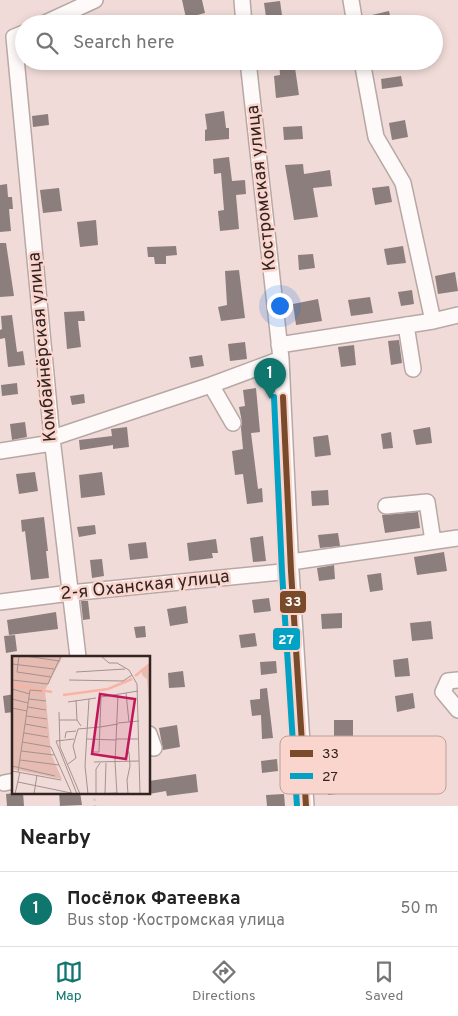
<!DOCTYPE html>
<meta charset="utf-8">
<style>
:root{--surface:#fff;--page:#f6f6f6;--text:#222;--muted:#767676;--line:#e0e0e0;--accent:#0f766e}
body{margin:0;font-family:Overpass,sans-serif;background:var(--page);color:var(--text)}
.you{position:absolute;left:279px;top:305px;width:18px;height:18px;margin:-12px;border:4px solid #fff;border-radius:50%;background:#1a73e8;box-shadow:0 0 0 8px #1a73e833}
.badge{display:grid;place-items:center;width:32px;height:32px;border-radius:50%;background:var(--accent);color:#fff;font-size:16px;font-weight:700}
.pin{position:absolute;translate:-50% -41px;filter:drop-shadow(0 1px 2px #0008)}
.pin::after{content:'';position:absolute;top:26px;width:18px;height:15px;background:inherit;clip-path:polygon(0 0,100% 0,50% 100%)}
.list{margin:0;padding:0;list-style:none}
h2{display:flex;justify-content:space-between;align-items:center;height:65px;margin:0;padding:0 20px;font-size:21px}
h2 small{font-size:16px;font-weight:400;color:var(--muted)}
.list li{display:grid;grid-template-columns:32px 1fr auto;gap:15px;align-items:center;box-sizing:border-box;height:75px;padding:0 20px;border-top:1px solid var(--line)}
.list b{display:block;font-size:19px;white-space:nowrap}
.list p{margin:0;font-size:16px;white-space:nowrap;color:var(--muted)}
.list em{font-size:16px;font-style:normal;color:var(--muted)}
.icon{flex:none;width:28px;height:28px;fill:none;stroke:currentColor;stroke-width:2;stroke-linecap:round;stroke-linejoin:round}
.map{position:relative;flex:none;width:458px;height:806px;overflow:hidden}
.search{position:absolute;background:var(--surface);box-shadow:0 2px 8px #0003;left:15px;right:15px;top:15px;height:55px;display:flex;align-items:center;gap:12px;box-sizing:border-box;padding:0 18px;border-radius:28px;color:var(--muted);font-size:19px}
.sheet{height:140px;background:var(--surface)}
nav{display:flex;justify-content:space-around;align-items:center;box-sizing:border-box;height:70px;border-top:1px solid var(--line);background:var(--surface);font-size:14px;color:var(--muted)}
nav a{display:grid;justify-items:center;gap:2px}
nav .on{color:var(--accent)}
.map>svg:first-child{display:block}
</style>
<div class="map">
<svg width="458" height="806" viewBox="0 0 458 806">
<rect width="100%" height="100%" fill="#f0dbd8"/>
<path fill="#8c7e7c" d="M 182,0 L 202,0 L 205,13 L 186,18 Z
M 280,1 L 282,15 L 266,17 L 264,3 Z
M 389,11 L 392,24 L 374,24 L 372,15 Z
M 279,61 L 294,61 L 299,95 L 276,98 L 274,76 L 280,75 Z
M 401,76 L 403,86 L 382,89 L 381,79 Z
M 224,111 L 226,128 L 229,128 L 229,139 L 205,141 L 205,130 L 207,129 L 205,114 Z
M 48,114 L 49,125 L 33,127 L 32,116 Z
M 405,120 L 408,137 L 392,140 L 389,123 Z
M 302,126 L 303,139 L 284,140 L 283,127 Z
M 229,157 L 232,181 L 245,180 L 246,194 L 236,195 L 239,229 L 220,231 L 218,211 L 224,210 L 221,173 L 214,174 L 213,159 Z
M 303,164 L 304,174 L 330,170 L 332,186 L 313,188 L 318,217 L 294,220 L 285,165 Z
M 7,184 L 8,197 L 12,197 L 13,209 L 9,209 L 11,231 L 0,232 L 0,185 Z
M 389,186 L 392,202 L 375,205 L 372,188 Z
M 59,188 L 62,211 L 43,213 L 40,190 Z
M 96,220 L 98,245 L 80,247 L 77,222 Z
M 0,243 L 6,243 L 14,296 L 0,297 Z
M 176,246 L 177,255 L 166,256 L 166,264 L 155,264 L 154,257 L 148,257 L 147,247 Z
M 403,246 L 406,263 L 387,265 L 384,249 Z
M 313,254 L 315,268 L 299,270 L 298,255 Z
M 239,270 L 245,318 L 221,321 L 218,307 L 227,305 L 225,271 Z
M 455,272 L 458,291 L 438,294 L 435,276 Z
M 412,290 L 414,304 L 401,306 L 398,292 Z
M 370,297 L 373,313 L 351,316 L 348,300 Z
M 318,299 L 322,321 L 296,325 L 293,304 Z
M 84,311 L 85,321 L 78,321 L 81,347 L 67,349 L 64,312 Z
M 12,315 L 17,352 L 23,351 L 25,365 L 8,367 L 5,338 L 0,339 L 0,330 L 2,329 L 1,316 Z
M 399,340 L 402,363 L 391,365 L 388,341 Z
M 245,342 L 247,359 L 230,361 L 228,344 Z
M 354,345 L 356,365 L 341,367 L 338,347 Z
M 202,355 L 204,366 L 191,368 L 189,357 Z
M 17,383 L 18,394 L 2,396 L 1,385 Z
M 256,388 L 260,432 L 251,433 L 258,489 L 262,488 L 263,502 L 247,504 L 243,474 L 235,475 L 232,451 L 243,449 L 241,428 L 242,422 L 239,407 L 245,406 L 243,390 Z
M 84,394 L 85,403 L 72,405 L 70,396 Z
M 25,422 L 27,437 L 12,440 L 10,424 Z
M 127,427 L 129,447 L 113,449 L 113,445 L 80,450 L 79,440 L 112,436 L 111,429 Z
M 430,427 L 432,443 L 416,445 L 413,430 Z
M 391,432 L 393,448 L 383,449 L 381,434 Z
M 328,435 L 331,455 L 315,457 L 313,437 Z
M 35,472 L 38,491 L 19,494 L 16,474 Z
M 102,472 L 105,495 L 81,498 L 79,475 Z
M 328,490 L 329,505 L 312,506 L 311,491 Z
M 418,512 L 420,528 L 385,533 L 382,515 Z
M 44,517 L 48,551 L 46,551 L 49,578 L 31,580 L 25,531 L 22,532 L 21,520 Z
M 95,525 L 96,534 L 79,537 L 77,527 Z
M 338,533 L 340,546 L 320,548 L 318,535 Z
M 263,536 L 266,561 L 253,562 L 250,538 Z
M 216,539 L 218,553 L 212,553 L 213,558 L 189,561 L 187,543 Z
M 146,542 L 148,558 L 130,560 L 128,544 Z
M 444,552 L 447,571 L 417,575 L 414,557 Z
M 102,559 L 104,576 L 92,578 L 90,560 Z
M 334,565 L 335,579 L 319,581 L 317,568 Z
M 381,573 L 383,590 L 370,592 L 367,575 Z
M 269,598 L 271,611 L 254,613 L 252,600 Z
M 81,601 L 88,601 L 90,619 L 83,620 Z
M 186,606 L 188,623 L 170,626 L 167,609 Z
M 56,612 L 58,629 L 9,635 L 7,620 Z
M 342,613 L 342,628 L 322,629 L 321,614 Z
M 431,621 L 433,639 L 412,641 L 410,623 Z
M 145,626 L 146,637 L 136,638 L 134,627 Z
M 255,633 L 257,646 L 241,648 L 239,635 Z
M 15,635 L 17,651 L 6,653 L 4,636 Z
M 408,658 L 410,676 L 395,677 L 393,660 Z
M 276,661 L 277,673 L 261,675 L 260,662 Z
M 183,671 L 185,687 L 169,688 L 168,673 Z
M 267,688 L 273,738 L 262,739 L 261,715 L 252,716 L 250,700 L 260,699 L 260,689 Z
M 413,693 L 415,708 L 397,712 L 395,696 Z
M 14,694 L 14,712 L 5,713 L 3,696 Z
M 334,720 L 353,720 L 353,738 L 334,738 Z
M 177,725 L 180,747 L 163,750 L 159,728 Z
M 277,759 L 278,771 L 262,773 L 261,761 Z
M 196,774 L 198,792 L 167,796 L 166,791 L 149,794 L 149,781 Z
M 344,777 L 346,793 L 328,795 L 326,780 Z
M 23,792 L 24,806 L 7,806 L 6,794 Z
M 59,792 L 80,792 L 82,805 L 60,806 Z
M 284,794 L 285,806 L 267,806 L 266,795 Z"/>
<g fill="none" stroke-linecap="round" stroke-linejoin="round">
<g stroke="#b8a8a5" stroke-width="18">
<path id="minor" d="M 242,0 L 244,24
M 351,0 L 355,24
M 43,24 L 95,0
M 24,33 L 14,37 L 52,438 L 78,657
M 248,61 L 281,359 L 291,571 L 306,806
M 362,61 L 376,137 L 403,183 L 433,321
M 406,325 L 413,369
M 279,345 L 433,321 L 458,315
M 211,385 L 233,423
M 52,438 L 211,385 L 281,359
M 0,451 L 52,443
M 386,506 L 427,502 L 433,541
M 291,562 L 458,538
M 0,602 L 70,593 L 291,571
M 458,680 L 448,681 L 443,692 L 458,710
M 149,734 L 154,748
M 4,783 L 14,781"/>
</g>
<path stroke="#d3cdcc" stroke-width="2.5" stroke-dasharray="2.5 4" stroke-linecap="butt" d="M 94,792 L 95,806"/>
<use href="#minor" stroke="#fdfaf9" stroke-width="15"/>
<g stroke="#fad5cd" stroke-width="10">
<path id="bus-1" d="M 283,397 L 291,571 L 306,806"/>
</g>
<g stroke="#fad5cd" stroke-width="10">
<path id="bus-2" d="M 274,397 L 282,572 L 297,806"/>
</g>
<use href="#bus-1" stroke="#7a4b2a" stroke-width="6"/>
<use href="#bus-2" stroke="#02a2c5" stroke-width="6"/>
</g>
<g text-anchor="middle" dominant-baseline="central" stroke-width="5" stroke-linejoin="round" paint-order="stroke">
<g font-size="18" fill="#322421" stroke="#fad5cd">
<text transform="translate(262 188) rotate(-96)">Костромская улица</text>
<text transform="translate(43 347) rotate(-95)">Комбайнёрская улица</text>
<text transform="translate(145 586) rotate(-6)">2-я Оханская улица</text>
</g>
</g>
<g transform="translate(12 656)">
<rect width="138" height="138" fill="#f0dbd8"/>
<path d="M 0,0 L 51,0 L 33,34 L 39,98 L 50,123 L 0,113 ZM 137,11 L 137,47 L 135,23 L 130,19 L 130,14 Z" fill="#e6bbb2"/>
<path fill="none" stroke="#f9b3a5" stroke-width="2.5" d="M 123,20 L 138,8M 0,29 L 40,36M 51,39 L 96,33 L 120,23"/>
<path fill="none" stroke="#a4928f" stroke-width="1" d="M 7,0 L 5,16 L 39,21 L 49,0M 13,0 L 48,5M 89,0 L 97,7 L 105,7M 105,7 L 117,14 L 125,28 L 128,138M 0,8 L 42,13M 64,16 L 113,13M 0,24 L 36,28 L 39,21M 57,24 L 111,25 L 120,19M 0,33 L 18,38M 114,37 L 117,66M 0,43 L 16,47M 17,43 L 34,45M 64,44 L 65,64 L 69,70M 56,46 L 84,42M 16,51 L 34,54M 0,52 L 15,55M 47,56 L 48,91 L 68,138M 14,60 L 35,63M 47,64 L 65,64M 106,67 L 127,65M 13,68 L 35,72M 88,71 L 106,68M 12,77 L 36,81M 53,82 L 54,76 L 64,75M 62,83 L 44,85 L 65,138M 75,83 L 104,84M 104,83 L 127,83M 10,86 L 39,91 L 60,138M 9,95 L 42,99M 80,96 L 87,96 L 89,41 L 126,35M 8,104 L 47,109M 82,106 L 127,105M 56,108 L 64,102 L 61,90 L 66,73 L 88,71M 0,110 L 43,120M 0,115 L 49,124M 6,116 L 18,34 L 30,35M 6,126 L 59,137M 93,137 L 94,107M 3,138 L 8,116M 22,138 L 25,119M 76,138 L 73,110 L 77,43M 84,138 L 84,113 L 88,107M 86,138 L 105,137M 105,138 L 103,106 L 106,39M 116,138 L 115,124 L 118,110 L 117,97 L 115,93 L 115,96 L 117,97"/>
<path fill="#c2185b" fill-opacity="0.15" stroke="#c2185b" stroke-width="2.5" d="M 88,38 L 123,43 L 114,103 L 80,98 Z"/>
<rect width="138" height="138" fill="none" stroke="#322421" stroke-width="2.5"/>
</g>
<rect x="280" y="736" width="166" height="58" rx="8" fill="#fad5cd" stroke="#bea099" stroke-width="1"/>
<rect x="290" y="750" width="23" height="7" fill="#7a4b2a"/>
<rect x="290" y="773" width="23" height="6" fill="#02a2c5"/>
<g font-size="14" fill="#322421">
<text x="322" y="758">33</text>
<text x="322" y="781">27</text>
</g>
<g stroke="#fad5cd" stroke-width="2">
<rect x="279" y="590" width="28" height="24" rx="5" fill="#7a4b2a"/>
<rect x="272" y="627" width="29" height="24" rx="5" fill="#02a2c5"/>
</g>
<g font-size="14" text-anchor="middle" font-weight="bold" fill="#fff">
<text x="293" y="606">33</text>
<text x="286" y="644">27</text>
</g>
</svg>
<div class="you"></div>
<div class="pin badge" style="left:270px;top:399px">1</div>
<div class="search"><svg class="icon" aria-label="search" viewBox="0 0 24 24"><circle cx="10" cy="10" r="6"/><path d="M15 15l6 6"/></svg>Search here</div>
</div>
<section class="sheet">
<h2>Nearby<small></small></h2>
<ul class="list">
<li><span class="badge">1</span><div><b>Посёлок Фатеевка</b><p>Bus stop · Костромская улица</p></div><em>50 m</em></li>
</ul>
</section>
<nav>
<a class="on"><svg class="icon" aria-label="map" viewBox="0 0 24 24"><path d="M3 6l6-2 6 2 6-2v14l-6 2-6-2-6 2zM9 4v14M15 6v14"/></svg>Map</a>
<a><svg class="icon" aria-label="directions" viewBox="0 0 24 24"><path d="M12 3l9 9-9 9-9-9zM9 14v-3h6M13 9l2 2-2 2"/></svg>Directions</a>
<a><svg class="icon" aria-label="saved" viewBox="0 0 24 24"><path d="M7 4h10v16l-5-4-5 4z"/></svg>Saved</a>
</nav>
